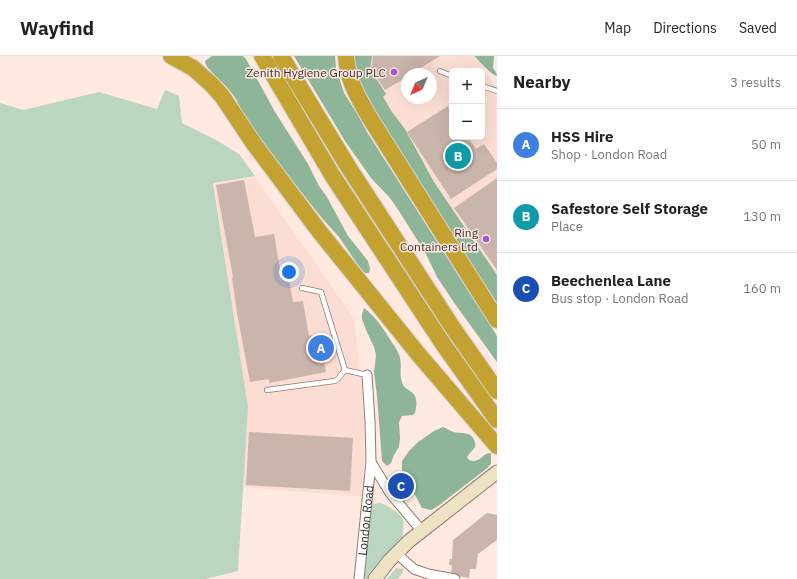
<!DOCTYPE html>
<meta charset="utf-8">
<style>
:root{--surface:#fff;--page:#f2f2f2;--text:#222;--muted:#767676;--line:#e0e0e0;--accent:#a258cb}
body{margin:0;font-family:"IBM Plex Sans",sans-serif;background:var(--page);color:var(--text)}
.controls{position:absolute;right:12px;top:12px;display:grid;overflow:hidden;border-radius:6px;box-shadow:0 4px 16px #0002}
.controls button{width:36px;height:36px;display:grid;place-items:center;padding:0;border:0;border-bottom:1px solid var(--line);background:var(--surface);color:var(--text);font:20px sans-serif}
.compass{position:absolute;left:401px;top:12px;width:36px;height:36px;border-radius:50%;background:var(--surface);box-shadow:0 4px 16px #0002;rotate:224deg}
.you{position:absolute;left:289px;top:216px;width:14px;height:14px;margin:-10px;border:3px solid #fff;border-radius:50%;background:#1a73e8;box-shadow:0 0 0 6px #1a73e833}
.badge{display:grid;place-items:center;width:26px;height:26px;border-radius:50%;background:var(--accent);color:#fff;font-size:13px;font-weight:700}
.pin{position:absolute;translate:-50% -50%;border:2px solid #fff;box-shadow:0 1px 4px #0006}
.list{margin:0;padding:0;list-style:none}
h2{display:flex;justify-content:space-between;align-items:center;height:52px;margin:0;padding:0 16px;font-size:17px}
h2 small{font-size:13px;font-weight:400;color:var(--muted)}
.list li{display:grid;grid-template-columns:26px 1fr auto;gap:12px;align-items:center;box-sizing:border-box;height:72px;padding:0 16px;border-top:1px solid var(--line)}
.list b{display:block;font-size:15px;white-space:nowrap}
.list p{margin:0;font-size:13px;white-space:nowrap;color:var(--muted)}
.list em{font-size:13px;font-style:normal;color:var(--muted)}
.map{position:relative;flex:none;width:497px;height:523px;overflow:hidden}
header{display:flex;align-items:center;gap:24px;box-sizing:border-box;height:56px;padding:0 20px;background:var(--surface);border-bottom:1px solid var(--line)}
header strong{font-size:19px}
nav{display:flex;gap:22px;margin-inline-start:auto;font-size:14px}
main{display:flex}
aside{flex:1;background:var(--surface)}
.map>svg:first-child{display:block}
</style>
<header>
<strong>Wayfind</strong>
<nav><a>Map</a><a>Directions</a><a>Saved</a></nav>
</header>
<main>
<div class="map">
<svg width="497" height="523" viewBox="0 0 497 523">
<rect width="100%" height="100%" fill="#ffe9e1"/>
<path fill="#fcddd3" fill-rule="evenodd" d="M 372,0 L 475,0 L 495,30 L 497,30 L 497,219 L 434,126 L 405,73 L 392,56 L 382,40 L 386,38 L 370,13 ZM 452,15 L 482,15 L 482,81 L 452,81 ZM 407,18 L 431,18 L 431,42 L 407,42 Z
M 255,121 L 354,262 L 361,320 L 364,365 L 364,441 L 243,431 L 247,351 L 214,127 Z"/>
<path fill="#bbd6c0" d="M 165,34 L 179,40 L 182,67 L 216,84 L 239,98 L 255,120 L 213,127 L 248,351 L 238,515 L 205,523 L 0,523 L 0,47 L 23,54 L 99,36 L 157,53 Z
M 380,447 C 386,448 401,458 403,464 C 404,469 403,475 403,480 C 390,494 378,507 367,523 L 363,523 L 367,494 L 370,452 L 373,448 Z
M 396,512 L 404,513 L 402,518 L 398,523 L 387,523 Z"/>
<path fill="#8fb598" d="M 212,0 L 243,0 L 246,3 L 275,56 L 308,108 L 319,130 L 327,141 L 348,180 L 368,205 L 370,213 L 369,217 L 365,217 L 360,212 L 339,181 L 321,161 L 261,85 L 241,56 C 239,38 216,23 206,9 L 205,5 Z
M 294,0 L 335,0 L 336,12 L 344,37 L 358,59 L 367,76 L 497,280 L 497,306 L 455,248 L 437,221 L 426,198 L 399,155 L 390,142 L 371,122 L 345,85 Z
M 352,0 L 372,0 L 370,13 L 386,38 L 383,41 L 392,56 L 405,73 L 434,126 L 497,219 L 497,248 L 418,125 L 363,35 L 356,22 Z
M 475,0 L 494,0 L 493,12 L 496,16 L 497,20 C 492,19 478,5 475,0 Z
M 364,252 C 377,261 385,276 393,288 C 396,292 399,297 400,302 C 402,310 399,318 402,326 C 403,331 406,332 410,335 C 418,340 417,348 415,357 L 413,359 L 402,360 L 399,366 L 400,382 L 399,391 L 394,399 L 391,407 L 387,410 L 382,405 L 377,340 L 374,316 L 376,299 L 374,291 L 366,274 L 362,263 L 362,258 Z
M 443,371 C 447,372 448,374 451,375 C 460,379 470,374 474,384 C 475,387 476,388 475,391 C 473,394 469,397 467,401 L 469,404 C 481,408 481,397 491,397 L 491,408 L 486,413 L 438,450 L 431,454 L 422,452 L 414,437 L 405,424 L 403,419 L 402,414 L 402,405 L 409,395 L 418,386 L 434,375 Z"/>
<path fill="#c9b5ab" d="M 373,0 L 440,0 L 411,18 L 407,18 L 407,21 L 385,34 L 371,13 Z
M 448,50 L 452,56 L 452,81 L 468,81 L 476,93 L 484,88 L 497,107 L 497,113 L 451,143 L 407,76 Z
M 497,122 L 497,214 L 454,152 Z
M 244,124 L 255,181 L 274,178 L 280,213 L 287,212 L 293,246 L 303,245 L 309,280 L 319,278 L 326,316 L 269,327 L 269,323 L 250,326 L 237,257 L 232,222 L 233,221 L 216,129 Z
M 249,376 L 353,382 L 350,435 L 246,429 Z
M 487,457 L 497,459 L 497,484 L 478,498 L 476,513 L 470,513 L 469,522 L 451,519 L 452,509 L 449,509 L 450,503 L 452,503 L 453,484 Z"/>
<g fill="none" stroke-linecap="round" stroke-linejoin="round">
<g stroke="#8e7b74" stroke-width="6">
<path id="lane" d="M 440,15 L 452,20
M 482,30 L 497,35
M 302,232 L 321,236 L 345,314 L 367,319
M 267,334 L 334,325 L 337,324 L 345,314"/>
</g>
<g stroke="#8e7b74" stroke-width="11">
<g id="street">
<path d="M 371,406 L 390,437 L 421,474"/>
<path d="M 396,497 L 414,513 L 428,518 L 455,523"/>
<path id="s1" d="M 359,523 L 371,406 L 370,365 L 367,319"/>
</g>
</g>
<g stroke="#8e7b74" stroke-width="15">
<path id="secondary" d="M 375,523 L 389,505 L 409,485 L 497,416"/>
</g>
<g stroke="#d4d2d1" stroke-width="18">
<path id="highway" d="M 171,0 L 193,12 L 211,28 L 222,40 L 254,88 L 319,175 L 419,299 L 497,390
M 262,0 L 332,119 L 443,288 L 497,364
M 281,0 L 349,112 L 453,272 L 497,335
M 346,0 C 347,23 357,39 368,59 L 497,264"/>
</g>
<use href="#lane" stroke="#fff" stroke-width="4.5"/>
<use href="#street" stroke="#fff" stroke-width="9"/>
<use href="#secondary" stroke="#ede3c2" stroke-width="13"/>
<use href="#highway" stroke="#c4a232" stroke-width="16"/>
</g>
<g fill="#a258cb" stroke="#ffe9e1" stroke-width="1.5">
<circle cx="394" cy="16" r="4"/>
<circle cx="486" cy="183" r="4"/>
</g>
<g text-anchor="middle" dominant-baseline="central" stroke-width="3" stroke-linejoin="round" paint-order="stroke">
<g font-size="12" fill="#3a312e" stroke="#ffe9e1" text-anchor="end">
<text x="386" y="16">Zenith Hygiene Group PLC</text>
<text x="478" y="176">Ring<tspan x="478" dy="14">Containers Ltd</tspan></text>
</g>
<g font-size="12" fill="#3a312e" stroke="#ffe9e1">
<text stroke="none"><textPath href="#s1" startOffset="59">London Road</textPath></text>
</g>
</g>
</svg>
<div class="controls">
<button>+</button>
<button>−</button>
</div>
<svg class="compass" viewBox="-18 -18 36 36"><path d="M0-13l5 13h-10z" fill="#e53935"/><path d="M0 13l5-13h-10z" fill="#767676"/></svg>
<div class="you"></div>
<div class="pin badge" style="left:321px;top:292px;background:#3f7fe0">A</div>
<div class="pin badge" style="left:458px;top:100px;background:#0f9aa8">B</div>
<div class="pin badge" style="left:401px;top:430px;background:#1a4fb4">C</div>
</div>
<aside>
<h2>Nearby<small>3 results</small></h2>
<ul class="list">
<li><span class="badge" style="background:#3f7fe0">A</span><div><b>HSS Hire</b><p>Shop · London Road</p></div><em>50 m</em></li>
<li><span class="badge" style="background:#0f9aa8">B</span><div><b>Safestore Self Storage</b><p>Place</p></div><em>130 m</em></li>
<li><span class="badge" style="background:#1a4fb4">C</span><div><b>Beechenlea Lane</b><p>Bus stop · London Road</p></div><em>160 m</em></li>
</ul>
</aside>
</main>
